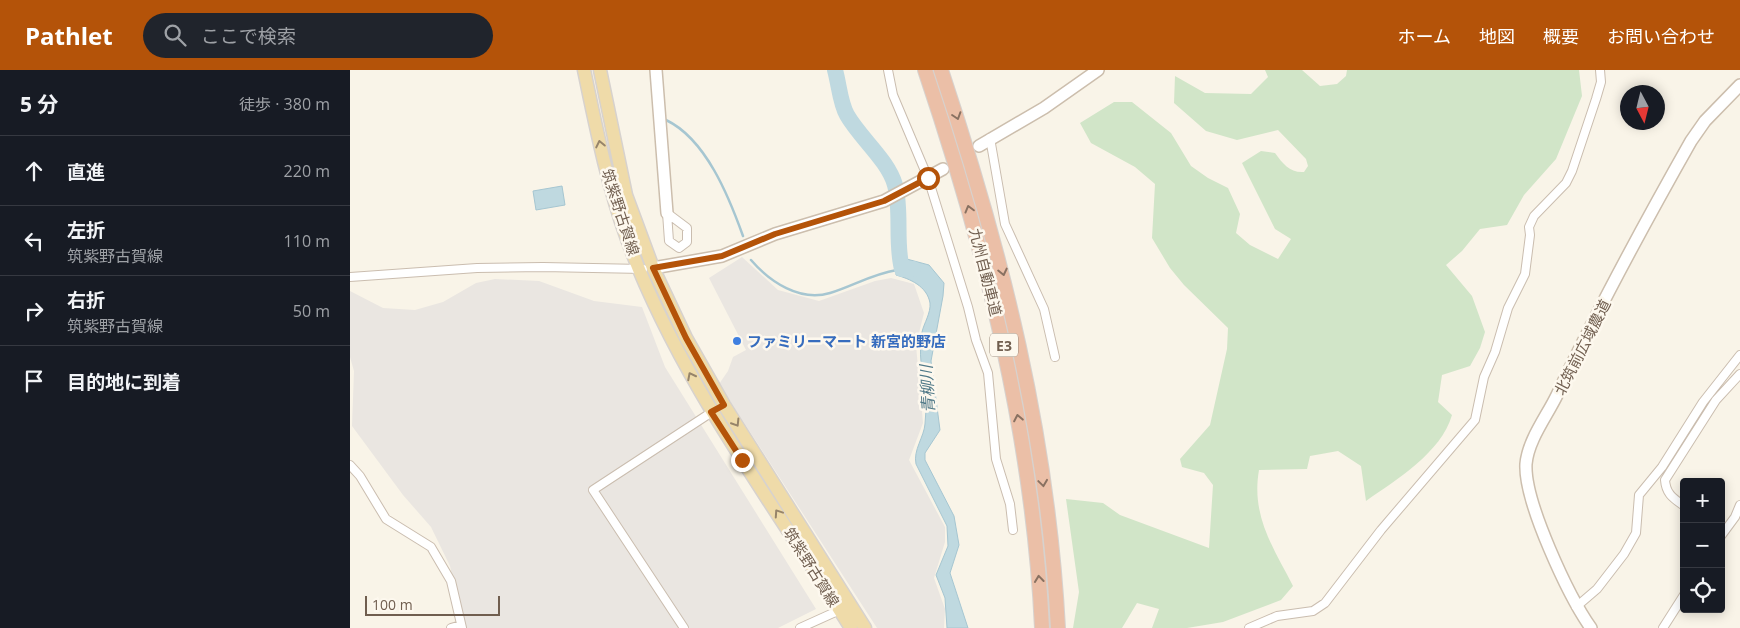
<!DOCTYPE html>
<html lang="ja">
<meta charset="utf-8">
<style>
:root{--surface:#171b24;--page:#20242c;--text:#f1f3f6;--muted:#9ea1a6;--line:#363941;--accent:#b45309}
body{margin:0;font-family:"Open Sans","Noto Sans JP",sans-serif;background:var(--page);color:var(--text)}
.controls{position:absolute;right:15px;bottom:15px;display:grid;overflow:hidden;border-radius:5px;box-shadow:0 2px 12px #0003}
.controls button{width:45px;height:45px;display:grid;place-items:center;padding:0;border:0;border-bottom:1px solid var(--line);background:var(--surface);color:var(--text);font:25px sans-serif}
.compass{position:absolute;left:1270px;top:15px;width:45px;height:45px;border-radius:50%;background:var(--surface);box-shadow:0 2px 12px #0003;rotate:173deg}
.scale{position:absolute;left:15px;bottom:12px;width:135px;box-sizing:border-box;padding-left:5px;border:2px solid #705e4f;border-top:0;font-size:14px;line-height:18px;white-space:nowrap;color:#705e4f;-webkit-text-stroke:4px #fdf8ee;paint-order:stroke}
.stop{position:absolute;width:15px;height:15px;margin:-11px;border:4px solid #b45309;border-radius:50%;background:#fff}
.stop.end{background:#b45309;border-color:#fff;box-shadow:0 1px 5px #0008}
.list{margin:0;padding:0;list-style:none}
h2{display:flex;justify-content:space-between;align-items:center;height:65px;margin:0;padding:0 20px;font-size:21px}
h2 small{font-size:16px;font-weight:400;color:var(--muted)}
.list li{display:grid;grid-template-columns:32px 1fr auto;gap:15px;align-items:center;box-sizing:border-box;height:70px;padding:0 20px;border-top:1px solid var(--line)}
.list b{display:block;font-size:19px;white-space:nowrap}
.list p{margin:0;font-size:16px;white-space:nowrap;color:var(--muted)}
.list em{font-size:16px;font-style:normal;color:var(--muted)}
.icon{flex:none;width:28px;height:28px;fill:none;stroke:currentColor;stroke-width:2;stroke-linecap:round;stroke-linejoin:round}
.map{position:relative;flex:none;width:1390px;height:558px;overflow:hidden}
header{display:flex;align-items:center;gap:30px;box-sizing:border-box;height:70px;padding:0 25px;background:var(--accent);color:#fff}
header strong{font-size:24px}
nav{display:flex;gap:28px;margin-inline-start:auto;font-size:18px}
.search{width:350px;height:45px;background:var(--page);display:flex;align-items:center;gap:12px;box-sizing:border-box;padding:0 18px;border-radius:28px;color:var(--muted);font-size:19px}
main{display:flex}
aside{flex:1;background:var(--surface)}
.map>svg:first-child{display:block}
</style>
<header>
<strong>Pathlet</strong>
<div class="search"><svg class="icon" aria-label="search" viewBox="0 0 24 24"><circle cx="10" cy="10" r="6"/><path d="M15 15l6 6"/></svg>ここで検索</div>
<nav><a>ホーム</a><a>地図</a><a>概要</a><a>お問い合わせ</a></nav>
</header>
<main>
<aside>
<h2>5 分<small>徒歩 · 380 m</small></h2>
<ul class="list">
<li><svg class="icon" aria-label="ahead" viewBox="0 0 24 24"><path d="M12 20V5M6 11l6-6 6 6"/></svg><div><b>直進</b></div><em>220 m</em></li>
<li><svg class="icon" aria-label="left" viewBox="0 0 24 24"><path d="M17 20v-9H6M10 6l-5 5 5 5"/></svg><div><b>左折</b><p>筑紫野古賀線</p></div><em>110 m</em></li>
<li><svg class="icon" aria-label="right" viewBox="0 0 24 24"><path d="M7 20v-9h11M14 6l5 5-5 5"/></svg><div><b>右折</b><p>筑紫野古賀線</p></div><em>50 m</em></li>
<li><svg class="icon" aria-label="arrive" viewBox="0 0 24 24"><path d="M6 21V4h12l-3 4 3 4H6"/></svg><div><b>目的地に到着</b></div></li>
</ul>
</aside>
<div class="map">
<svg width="1390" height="558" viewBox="0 0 1390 558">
<rect width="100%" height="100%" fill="#f9f4e8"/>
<path fill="#eae6e1" d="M 392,187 L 428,220 L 469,231 L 525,211 L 541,208 L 564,214 L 574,243 L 566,275 L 573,353 L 559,390 L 595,457 L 595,472 L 584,508 L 595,539 L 594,558 L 527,558 L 369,314 L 378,301 L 383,287 L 396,280 L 359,208 Z
M 145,209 L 189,211 L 244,231 L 292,237 L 315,297 L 466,539 L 428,558 L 116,558 L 111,546 L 100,496 L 81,457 L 53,425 L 2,356 L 4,301 L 0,287 L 0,221 L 33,238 L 65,240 L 93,232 L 126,213 Z"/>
<path fill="#d1e5c8" d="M 915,0 L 952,0 L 970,16 L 987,14 L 996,6 L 997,0 L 1229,0 L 1232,26 L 1206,89 L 1174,125 L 1157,155 L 1130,159 L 1112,181 L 1096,195 L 1122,226 L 1135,262 L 1130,278 L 1120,296 L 1092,305 L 1088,332 L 1102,345 C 1091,383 1047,409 1016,431 L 1011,396 L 988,381 L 960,386 L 957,399 L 909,400 C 901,446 923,477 943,516 L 931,530 L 873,552 L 837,558 L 802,558 L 809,539 L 787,533 L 772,558 L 723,558 L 729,522 L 716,429 L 753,433 L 770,445 L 859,478 L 863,415 L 854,403 L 832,397 L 830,389 L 860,355 L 877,279 L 878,258 L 834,215 L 820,198 L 802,168 L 805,114 L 785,97 L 741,73 L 730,53 L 764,32 L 782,32 L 821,63 L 841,96 L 858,108 L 878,118 L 890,144 L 886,163 L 900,175 L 928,189 L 941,169 L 925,159 L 892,93 L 911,81 L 925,83 C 933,94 940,103 954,102 L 958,96 L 956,89 L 928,60 L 887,70 L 856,61 L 824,33 L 825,6 L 855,23 L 901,24 L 918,7 Z"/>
<path fill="#bfd9e0" stroke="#a6c6d1" d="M 212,116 L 215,135 L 186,140 L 183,121 Z
M 553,188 L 579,195 L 594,213 L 593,226 L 581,291 L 590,360 L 575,383 L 575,390 L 604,446 L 609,475 L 600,503 L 618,558 L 597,558 L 595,528 L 586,505 L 598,476 L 597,456 L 566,394 C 563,380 574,367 575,354 C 579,324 566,292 572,262 C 574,253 581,243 580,233 C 577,216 560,209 546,205 L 546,189 Z"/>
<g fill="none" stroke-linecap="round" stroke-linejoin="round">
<path stroke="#a6c6d1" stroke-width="2.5" d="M 316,50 C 356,69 379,127 393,166
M 401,190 C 420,212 450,232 480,223 C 503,216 522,204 547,200"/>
<path stroke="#bfd9e0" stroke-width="16" d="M 485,0 C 489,14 490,33 497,45 C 510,68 538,90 545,115 C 552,142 545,172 552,199 L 563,199"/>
<g stroke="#cabdaf" stroke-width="10">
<path id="street" d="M 538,0 L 543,25 L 578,108 L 618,237 L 626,270 L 638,303 L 646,389 L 660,434 L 663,460
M 640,68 L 655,154 L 694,239 L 705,287
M 317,143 L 337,158 L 337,172 L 329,178 L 319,171 Z
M 0,207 L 127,198 L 193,197 L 293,199
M 0,395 L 10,406 L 36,449 L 81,477 L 101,511 L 112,558
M 1334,436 C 1323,428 1316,424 1315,410 L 1366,330 L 1390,304
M 1371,466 L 1385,447 L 1390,435
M 1226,537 L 1247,519 L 1274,484 L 1286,463 L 1289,425 L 1312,397 L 1353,332 L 1390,285
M 101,558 L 111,555
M 334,558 L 243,420 L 365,340
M 450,558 L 492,539
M 899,558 L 927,546 L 963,541 L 975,533 L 1031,460 L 1125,350 L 1134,307 L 1145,282 L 1158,238 L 1175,204 L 1180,165 L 1179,157 L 1184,146 L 1216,113 L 1222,101 L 1246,29 L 1251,12 L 1250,0
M 1313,558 L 1334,525"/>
</g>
<g stroke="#ccbead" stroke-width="14">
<path id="secondary" d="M 306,0 L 317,143
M 629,76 L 694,38 L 748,0
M 303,198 L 372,186 L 425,164 L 534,131 L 593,99
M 1241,558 C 1219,527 1174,432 1176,394 C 1178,370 1197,346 1207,325 C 1248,239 1294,154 1341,71 L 1355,51 L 1390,15"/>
</g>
<g stroke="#d7d2ce" stroke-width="15">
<path id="primary" d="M 234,0 C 246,57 257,114 277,169 C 329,310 422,431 501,558
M 250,0 L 276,125 L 303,198 L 336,268 L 374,335 L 515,558"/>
</g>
<g stroke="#d7d2ce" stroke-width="16">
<path id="highway" d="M 575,0 C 636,181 683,367 692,558
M 591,0 C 652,182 698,366 708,558"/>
</g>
<use href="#street" stroke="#fff" stroke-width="8"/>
<use href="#secondary" stroke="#fff" stroke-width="11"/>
<use href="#primary" stroke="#efdba9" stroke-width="12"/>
<use href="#highway" stroke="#ebbfa7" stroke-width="14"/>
</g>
<defs><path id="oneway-chevron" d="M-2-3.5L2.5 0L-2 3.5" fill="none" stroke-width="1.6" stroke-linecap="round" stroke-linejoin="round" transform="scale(1.25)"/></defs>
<g stroke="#897161">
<use href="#oneway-chevron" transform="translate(607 46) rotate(72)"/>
<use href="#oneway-chevron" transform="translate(619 139) rotate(-105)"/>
<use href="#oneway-chevron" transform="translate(653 202) rotate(77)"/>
<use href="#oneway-chevron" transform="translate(668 348) rotate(-101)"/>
<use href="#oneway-chevron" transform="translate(693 413) rotate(82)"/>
<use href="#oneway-chevron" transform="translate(689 509) rotate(-96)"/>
</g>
<g stroke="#96846a">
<use href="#oneway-chevron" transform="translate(250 74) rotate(-102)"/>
<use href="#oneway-chevron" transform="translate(341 306) rotate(-117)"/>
<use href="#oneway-chevron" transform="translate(386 353) rotate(58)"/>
<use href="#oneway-chevron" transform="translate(428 443) rotate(-124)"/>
</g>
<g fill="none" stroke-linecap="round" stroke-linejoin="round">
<path stroke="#b45309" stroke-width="6" d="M 392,390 L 361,342 L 374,335 L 336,268 L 303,198 L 372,186 L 425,164 L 534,131 L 578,108"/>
</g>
<circle fill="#3f7fe0" stroke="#fdf8ee" stroke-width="2" cx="387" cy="271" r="5"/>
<g text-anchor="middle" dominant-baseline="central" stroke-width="5" stroke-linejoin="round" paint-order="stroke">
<rect fill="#fdf8ee" stroke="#9a8c7f" stroke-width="1" x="640" y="263.5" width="28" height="23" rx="4"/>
<g font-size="14" font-weight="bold" fill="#705e4f">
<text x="654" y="275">E3</text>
</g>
<g font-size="15" fill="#705e4f" stroke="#fdf8ee">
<text transform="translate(271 142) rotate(72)">筑紫野古賀線</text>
<text transform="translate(636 202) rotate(76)">九州自動車道</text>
<text transform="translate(1232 277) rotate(-63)">北筑前広域農道</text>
<text transform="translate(462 497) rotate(58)">筑紫野古賀線</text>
</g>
<g font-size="15" font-weight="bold" fill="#366cbe" stroke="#fdf8ee" text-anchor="start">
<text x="397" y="271">ファミリーマート 新宮的野店</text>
</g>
<g font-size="16" font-style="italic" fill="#4f7887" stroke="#fdf8ee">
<text transform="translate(577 319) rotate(-93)">青柳川</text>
</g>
</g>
</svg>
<div class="controls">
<button>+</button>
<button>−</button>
<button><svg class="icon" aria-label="locate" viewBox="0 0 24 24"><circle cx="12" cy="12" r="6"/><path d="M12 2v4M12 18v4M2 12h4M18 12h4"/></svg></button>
</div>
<svg class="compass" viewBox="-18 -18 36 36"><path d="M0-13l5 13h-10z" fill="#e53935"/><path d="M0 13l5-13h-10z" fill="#9ea1a6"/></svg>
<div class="scale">100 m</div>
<div class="stop" style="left:578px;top:108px"></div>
<div class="stop end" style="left:392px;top:390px"></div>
</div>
</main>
